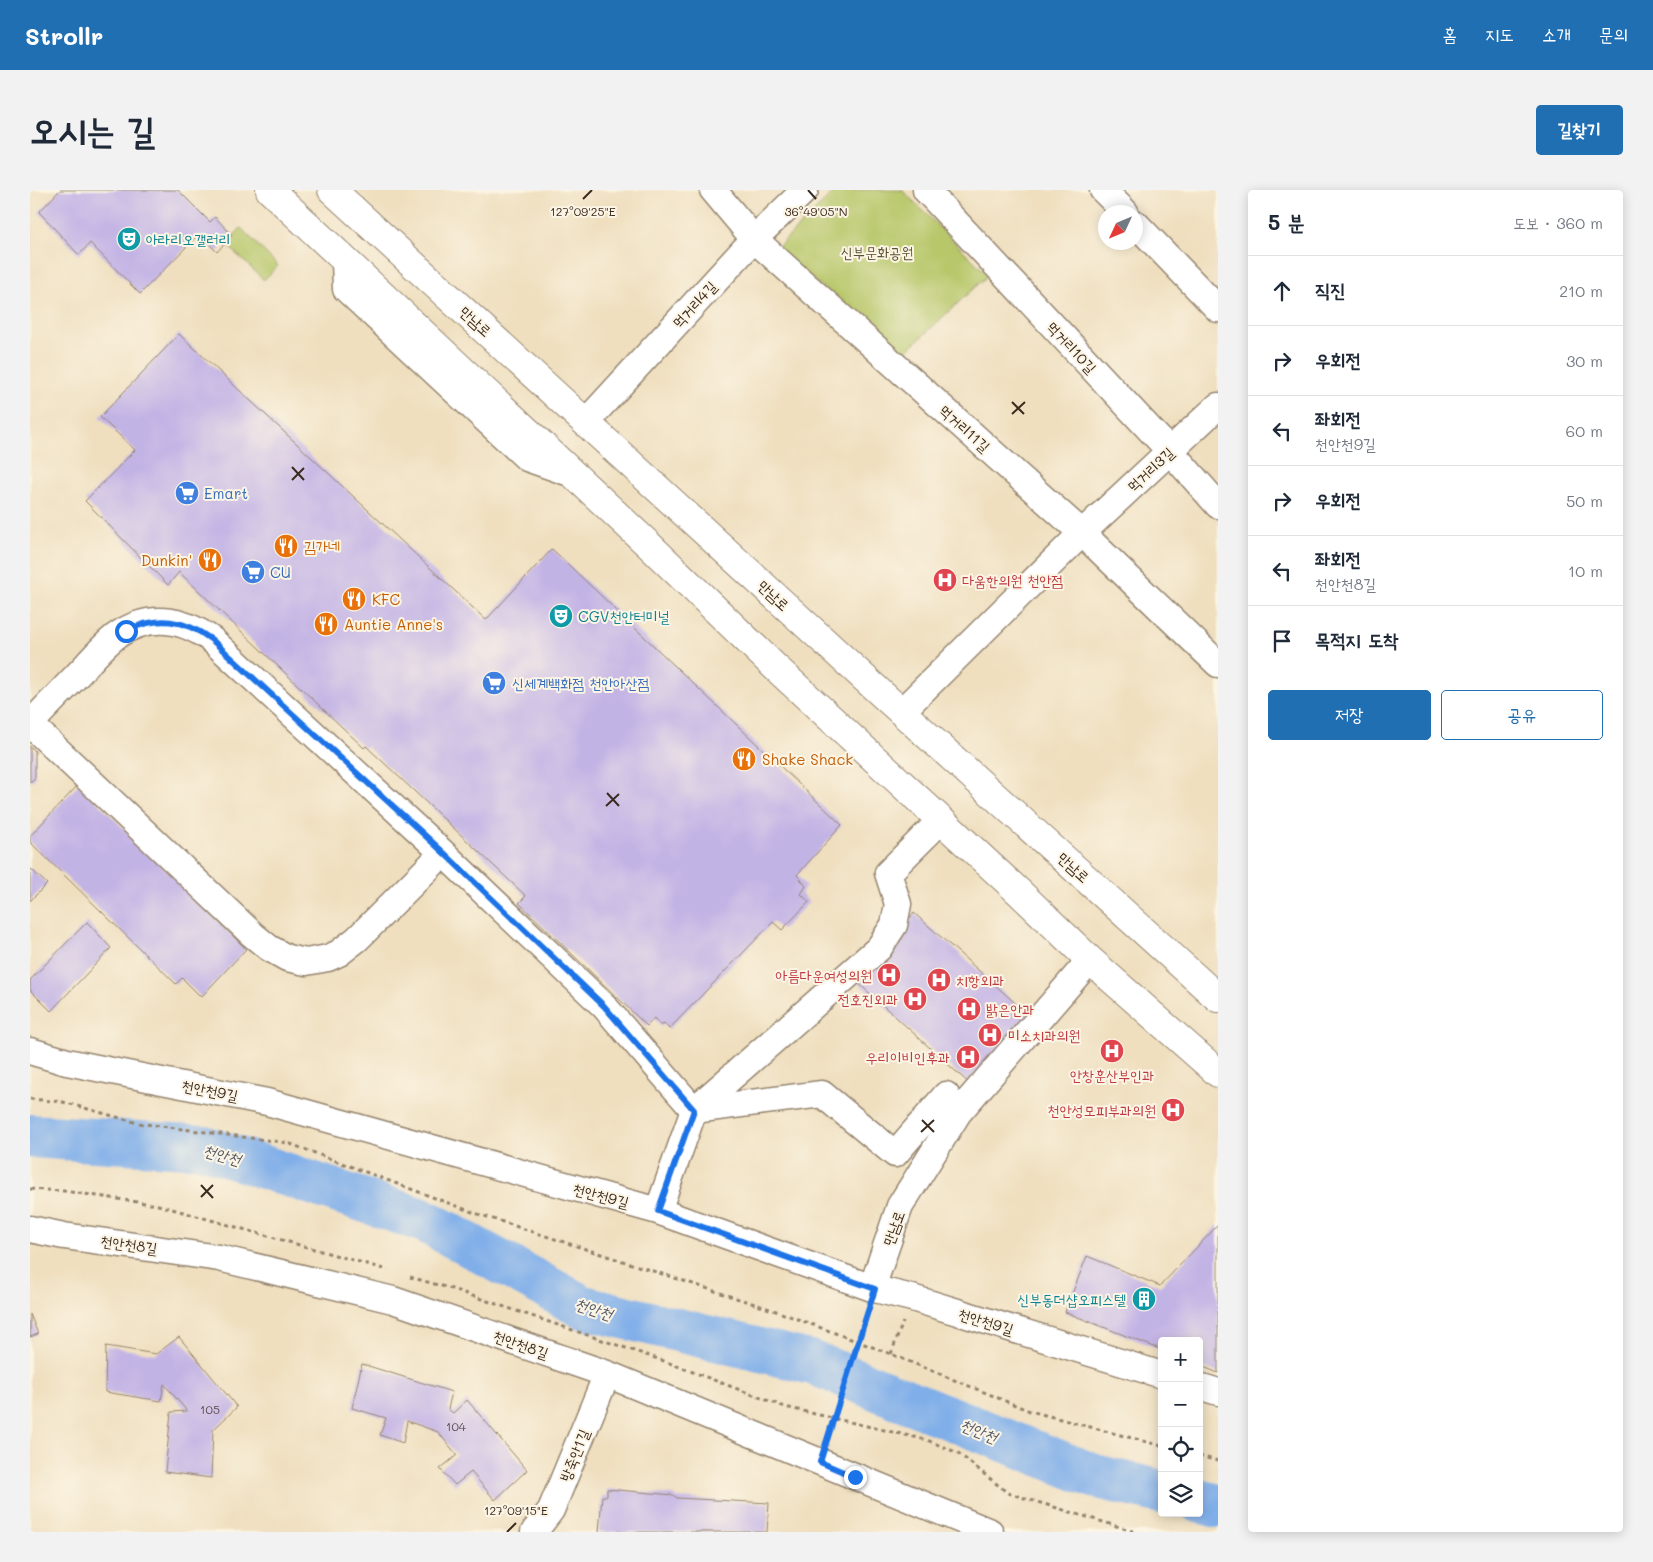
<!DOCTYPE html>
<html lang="ko">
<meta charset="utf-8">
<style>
:root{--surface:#fff;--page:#f2f2f3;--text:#1f2937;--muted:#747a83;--line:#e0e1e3;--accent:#1f6fb2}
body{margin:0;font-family:Mali,"Poor Story",sans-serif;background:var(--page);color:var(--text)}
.controls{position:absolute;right:15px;bottom:15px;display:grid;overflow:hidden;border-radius:5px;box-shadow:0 2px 12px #0003}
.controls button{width:45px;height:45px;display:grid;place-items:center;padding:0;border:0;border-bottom:1px solid var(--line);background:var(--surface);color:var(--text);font:25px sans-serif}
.compass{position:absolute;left:1068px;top:15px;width:45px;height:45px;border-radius:50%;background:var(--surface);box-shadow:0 2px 12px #0003;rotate:226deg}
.stop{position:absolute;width:15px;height:15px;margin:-11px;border:4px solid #1a73e8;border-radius:50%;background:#fff}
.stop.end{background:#1a73e8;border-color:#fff;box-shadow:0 1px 5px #0008}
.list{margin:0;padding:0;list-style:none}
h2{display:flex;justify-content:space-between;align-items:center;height:65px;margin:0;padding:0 20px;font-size:21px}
h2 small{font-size:16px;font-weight:400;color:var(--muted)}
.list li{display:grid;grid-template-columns:32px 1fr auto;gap:15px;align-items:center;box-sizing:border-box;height:70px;padding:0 20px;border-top:1px solid var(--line)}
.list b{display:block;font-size:19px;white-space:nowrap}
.list p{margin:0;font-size:16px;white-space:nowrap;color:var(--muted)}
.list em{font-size:16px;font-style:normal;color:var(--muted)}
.actions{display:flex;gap:10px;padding:15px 20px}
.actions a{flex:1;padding:11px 0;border:1px solid var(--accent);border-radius:5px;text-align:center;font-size:18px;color:var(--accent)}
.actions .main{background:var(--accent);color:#fff}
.icon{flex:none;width:28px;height:28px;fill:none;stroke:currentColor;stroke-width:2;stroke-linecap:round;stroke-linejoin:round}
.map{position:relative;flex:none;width:1188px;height:1342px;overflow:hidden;border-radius:5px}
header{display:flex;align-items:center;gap:30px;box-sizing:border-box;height:70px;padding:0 25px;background:var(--accent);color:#fff}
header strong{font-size:24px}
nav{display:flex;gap:28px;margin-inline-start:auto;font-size:18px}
.intro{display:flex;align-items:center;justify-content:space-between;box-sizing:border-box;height:120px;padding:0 30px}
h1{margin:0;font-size:35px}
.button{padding:12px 22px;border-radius:5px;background:var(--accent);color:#fff;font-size:18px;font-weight:700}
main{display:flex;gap:30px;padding:0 30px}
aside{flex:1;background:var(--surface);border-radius:5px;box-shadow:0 2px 12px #0003}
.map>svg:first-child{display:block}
</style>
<header>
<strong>Strollr</strong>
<nav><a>홈</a><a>지도</a><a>소개</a><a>문의</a></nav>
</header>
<div class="intro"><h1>오시는 길</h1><a class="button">길찾기</a></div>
<main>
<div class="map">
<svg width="1188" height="1342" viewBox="0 0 1188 1342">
<rect width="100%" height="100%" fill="#fcf5e5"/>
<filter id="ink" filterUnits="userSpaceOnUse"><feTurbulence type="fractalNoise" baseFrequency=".02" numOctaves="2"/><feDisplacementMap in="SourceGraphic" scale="10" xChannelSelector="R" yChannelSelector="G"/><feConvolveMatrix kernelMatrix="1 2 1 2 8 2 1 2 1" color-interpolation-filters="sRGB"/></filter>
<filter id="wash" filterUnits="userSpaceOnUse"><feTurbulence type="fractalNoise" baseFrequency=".0096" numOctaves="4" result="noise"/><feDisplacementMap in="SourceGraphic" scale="20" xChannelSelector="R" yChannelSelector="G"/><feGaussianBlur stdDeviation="1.12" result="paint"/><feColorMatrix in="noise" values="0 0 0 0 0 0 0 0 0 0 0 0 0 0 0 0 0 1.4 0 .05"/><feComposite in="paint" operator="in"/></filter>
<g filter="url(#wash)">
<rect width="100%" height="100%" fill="#efdfbf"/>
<path fill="#b8c76a" stroke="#7a7844" d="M 806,0 L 872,0 L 958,85 L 871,166 L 747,58 Z
M 211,38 L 248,76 L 234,90 L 196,54 Z"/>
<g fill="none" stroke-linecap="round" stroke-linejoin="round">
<path stroke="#7faee9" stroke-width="44" d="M 0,946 L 174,957 L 395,1031 L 553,1117 L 783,1173 L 1064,1286 L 1132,1302
M 1169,1311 L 1188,1316"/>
</g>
<g id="blocks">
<path fill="#c2b3e5" d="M 30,0 L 148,0 L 180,32 L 185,27 L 202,45 L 187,62 L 169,44 L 110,104 L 60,53 L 49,65 L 9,22 Z
M 149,144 L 456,430 L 522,359 L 812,635 L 767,685 L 776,696 L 771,704 L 779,712 L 752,740 L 743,732 L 639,839 L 634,833 L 631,836 L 624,828 L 617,836 L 489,713 L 496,706 L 336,556 L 334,558 L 149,382 L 138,395 L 55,311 L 105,260 L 70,227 Z
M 0,556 L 5,561 L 5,588 L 0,592 Z
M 49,594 L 216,759 L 171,807 L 152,788 L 146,794 L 0,652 L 0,646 Z
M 0,678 L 17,694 L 0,711 Z
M 884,723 L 1001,827 L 942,896 L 826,791 Z
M 57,732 L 81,758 L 21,821 L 0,800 L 0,790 Z
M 1188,1035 L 1188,1183 L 1169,1175 L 1169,1151 L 1132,1151 L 1132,1160 L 1035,1122 L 1057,1066 L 1130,1096 Z
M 0,1124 L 8,1144 L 0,1147 Z
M 149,1147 L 207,1217 L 183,1240 L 181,1288 L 135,1282 L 141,1222 L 157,1221 L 134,1194 L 131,1211 L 75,1202 L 76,1156 L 126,1164 Z
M 332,1174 L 422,1202 L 418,1219 L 423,1223 L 437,1210 L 497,1280 L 465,1310 L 441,1282 L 425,1295 L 410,1279 L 427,1265 L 408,1242 L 377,1231 L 373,1253 L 350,1245 L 356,1228 L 322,1218 Z
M 577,1299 L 643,1305 L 647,1308 L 739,1313 L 737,1342 L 569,1342 L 572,1306 L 577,1306 Z"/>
</g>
</g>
<g filter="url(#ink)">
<use href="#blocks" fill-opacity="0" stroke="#95846e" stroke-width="1"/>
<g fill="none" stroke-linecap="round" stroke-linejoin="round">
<g stroke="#95846e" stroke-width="29">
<path id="minor" d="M 683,0 L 724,49 L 1052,343 L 1188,474
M 896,0 L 1140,261 L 1188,315
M 1073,0 L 1095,22
M 1106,34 L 1188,119
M 315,70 L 316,99 L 497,268 L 540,283
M 556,232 L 724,49 L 775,0
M 872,521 L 1052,343 L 1188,216
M 0,534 C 17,516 34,499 51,481 C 62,469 73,456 86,446 C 118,423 152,428 182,450 L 413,663 L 574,816 L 664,920
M 0,534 L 223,745 L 239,758 L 257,768 L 276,772 L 298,768 L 309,763 L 327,749 L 413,663
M 0,861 L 37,872 L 237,912 L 628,1021 L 845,1099 L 882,1108 L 1132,1185
M 664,920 L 792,904 L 865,964 L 916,905
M 628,1021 L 664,920 L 849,758 L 864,735 L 868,714 L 858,683 L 910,631
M 0,1039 L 34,1046 L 189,1068 L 363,1110 L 577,1184 L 960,1342
M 842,1098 L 870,1016 L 928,923 L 1060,770
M 1169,1196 L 1188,1202
M 504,1342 L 521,1320 L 577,1184"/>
</g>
<g stroke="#95846e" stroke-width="30">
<path id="major" d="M 240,0 L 621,357 L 745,477 L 990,703 L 1060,770 L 1188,883
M 302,0 L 855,507 L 1188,808"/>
</g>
<path stroke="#95846e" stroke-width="3" stroke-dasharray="4 4" stroke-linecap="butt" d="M 0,909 L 33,912 L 108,933 L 258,953 L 445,1023 L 746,1121 L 861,1164 L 1000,1221 L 1132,1256
M 0,999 L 34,1001 L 128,1015 L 358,1080
M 380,1087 L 422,1099 L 634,1171 L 755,1217 L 897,1250 L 928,1263 L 978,1303 L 1106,1342
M 861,1164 L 873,1132
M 1169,1266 L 1188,1271"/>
<use href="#minor" stroke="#fff" stroke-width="26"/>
<use href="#major" stroke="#fff" stroke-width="28"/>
<path stroke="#95846e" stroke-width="3" stroke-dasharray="4 4" stroke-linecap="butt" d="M 790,1272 L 845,1099"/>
</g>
</g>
<g fill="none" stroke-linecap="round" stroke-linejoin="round" filter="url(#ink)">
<path stroke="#1a73e8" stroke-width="6" d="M 96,441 C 128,425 154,429 182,450 L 413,662 L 574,816 L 664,920 L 628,1021 L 845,1099 L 790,1272 L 825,1287"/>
</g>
<path fill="none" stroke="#3b2a1e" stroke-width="2" d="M 778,0 L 786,9M 553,9 L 562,0M 982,212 L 994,224M 982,224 L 995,212M 262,277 L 274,290M 262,290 L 274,278M 577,603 L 589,616M 576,616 L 589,604M 892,930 L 904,942M 891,942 L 904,930M 171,995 L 183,1008M 171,1007 L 183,995M 477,1342 L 486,1333"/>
<defs>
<g id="theatre-disc" transform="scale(1.25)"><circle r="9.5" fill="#0f9aa8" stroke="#fcf5e5"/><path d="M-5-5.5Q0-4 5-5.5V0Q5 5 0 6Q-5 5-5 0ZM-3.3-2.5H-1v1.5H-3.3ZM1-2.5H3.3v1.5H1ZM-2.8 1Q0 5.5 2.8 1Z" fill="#fff"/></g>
<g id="supermarket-disc" transform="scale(1.25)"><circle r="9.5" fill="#3f7fe0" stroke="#fcf5e5"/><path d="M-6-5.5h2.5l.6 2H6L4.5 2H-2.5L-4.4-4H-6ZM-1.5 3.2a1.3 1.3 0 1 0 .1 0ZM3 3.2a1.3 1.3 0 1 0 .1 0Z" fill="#fff"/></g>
<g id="restaurant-disc" transform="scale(1.25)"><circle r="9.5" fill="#e8710a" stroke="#fcf5e5"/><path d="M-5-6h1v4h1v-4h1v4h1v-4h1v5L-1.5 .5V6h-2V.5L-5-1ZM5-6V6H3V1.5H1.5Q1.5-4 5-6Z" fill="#fff"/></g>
<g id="hospital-disc" transform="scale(1.25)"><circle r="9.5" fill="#e0444e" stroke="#fcf5e5"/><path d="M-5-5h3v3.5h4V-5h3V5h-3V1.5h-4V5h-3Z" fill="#fff"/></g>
<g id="building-disc" transform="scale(1.25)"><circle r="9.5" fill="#0f9aa8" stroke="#fcf5e5"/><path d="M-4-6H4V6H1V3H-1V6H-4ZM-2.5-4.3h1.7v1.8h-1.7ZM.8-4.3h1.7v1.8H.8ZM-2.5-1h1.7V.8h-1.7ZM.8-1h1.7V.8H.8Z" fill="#fff"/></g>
</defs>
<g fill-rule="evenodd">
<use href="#theatre-disc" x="99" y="49"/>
<use href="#supermarket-disc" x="157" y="303"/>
<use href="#restaurant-disc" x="256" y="356"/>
<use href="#restaurant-disc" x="180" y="370"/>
<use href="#supermarket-disc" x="223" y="382"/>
<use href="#hospital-disc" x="915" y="390"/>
<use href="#restaurant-disc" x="324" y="409"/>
<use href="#theatre-disc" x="531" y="426"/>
<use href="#restaurant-disc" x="296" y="434"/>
<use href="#supermarket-disc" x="464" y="493"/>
<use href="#restaurant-disc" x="714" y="569"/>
<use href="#hospital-disc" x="859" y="785"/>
<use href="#hospital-disc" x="909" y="790"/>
<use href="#hospital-disc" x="885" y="809"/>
<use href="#hospital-disc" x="939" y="819"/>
<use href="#hospital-disc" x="960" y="845"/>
<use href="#hospital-disc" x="1082" y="861"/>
<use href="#hospital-disc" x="938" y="867"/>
<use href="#hospital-disc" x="1143" y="920"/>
<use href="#building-disc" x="1114" y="1109"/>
</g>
<g text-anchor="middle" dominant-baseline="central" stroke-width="4" stroke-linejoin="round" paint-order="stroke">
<g font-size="12" fill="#5d4c50">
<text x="180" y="1219">105</text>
<text x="426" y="1236">104</text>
</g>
<g font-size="15" fill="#0d838f" stroke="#fcf5e5" text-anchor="start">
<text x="116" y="49">아라리오갤러리</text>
<text x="548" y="426">CGV천안터미널</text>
<text x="1096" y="1109" text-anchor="end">신부동더샵오피스텔</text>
</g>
<g font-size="15" fill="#5a5131" stroke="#fcf5e5">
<text x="847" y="62">신부문화공원</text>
</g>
<g font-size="15" fill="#3b2a1e" stroke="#fcf5e5">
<text transform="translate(664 114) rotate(-47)">먹거리4길</text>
<text transform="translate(446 131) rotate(42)">만남로</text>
<text transform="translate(1042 157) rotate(47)">먹거리10길</text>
<text transform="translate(935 238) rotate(42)">먹거리11길</text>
<text transform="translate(1120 279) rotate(-43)">먹거리3길</text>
<text transform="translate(744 405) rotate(43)">만남로</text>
<text transform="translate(1044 677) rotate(42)">만남로</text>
<text transform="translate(180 900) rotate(11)">천안천9길</text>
<text transform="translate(571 1005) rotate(15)">천안천9길</text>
<text transform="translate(863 1038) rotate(-70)">만남로</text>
<text transform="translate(99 1054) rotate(8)">천안천8길</text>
<text transform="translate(956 1131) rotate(17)">천안천9길</text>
<text transform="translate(491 1154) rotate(19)">천안천8길</text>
<text transform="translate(544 1265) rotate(-68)">방죽안1길</text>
</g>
<g font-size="15" fill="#366cbe" stroke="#fcf5e5" text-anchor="start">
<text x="174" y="303">Emart</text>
<text x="240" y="382">CU</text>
<text x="482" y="493">신세계백화점 천안아산점</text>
</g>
<g font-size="15" fill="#c56008" stroke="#fcf5e5" text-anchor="start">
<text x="274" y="356">김가네</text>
<text x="162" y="370" text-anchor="end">Dunkin'</text>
<text x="342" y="409">KFC</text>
<text x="314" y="434">Auntie Anne's</text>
<text x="732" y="569">Shake Shack</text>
</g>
<g font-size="15" fill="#be3a42" stroke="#fcf5e5" text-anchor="start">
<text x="932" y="390">다움한의원 천안점</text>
<text x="842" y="785" text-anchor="end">아름다운여성의원</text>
<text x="926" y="790">치항외과</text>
<text x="868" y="809" text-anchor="end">전호진외과</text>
<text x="956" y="819">밝은안과</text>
<text x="978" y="845">미소치과의원</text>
<text x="920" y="867" text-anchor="end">우리이비인후과</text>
<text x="1082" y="885" text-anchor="middle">안창훈산부인과</text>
<text x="1126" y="920" text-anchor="end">천안성모피부과의원</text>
</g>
<g font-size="16" font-style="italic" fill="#535865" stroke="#fcf5e5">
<text transform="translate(192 964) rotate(16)">천안천</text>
<text transform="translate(564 1118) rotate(18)">천안천</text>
<text transform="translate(949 1240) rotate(22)">천안천</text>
</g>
</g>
<g font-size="12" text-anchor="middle" fill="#3b2a1e" stroke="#fcf5e5" stroke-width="4" stroke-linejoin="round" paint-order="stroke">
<text x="553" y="26">127°09'25"E</text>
<text x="786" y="26">36°49'05"N</text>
<text x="486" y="1325">127°09'15"E</text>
</g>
</svg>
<div class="controls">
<button>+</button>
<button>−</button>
<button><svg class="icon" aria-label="locate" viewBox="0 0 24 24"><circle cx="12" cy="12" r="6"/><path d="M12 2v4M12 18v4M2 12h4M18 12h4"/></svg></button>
<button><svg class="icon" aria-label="layers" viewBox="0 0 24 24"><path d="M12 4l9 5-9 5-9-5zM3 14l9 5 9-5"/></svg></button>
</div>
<svg class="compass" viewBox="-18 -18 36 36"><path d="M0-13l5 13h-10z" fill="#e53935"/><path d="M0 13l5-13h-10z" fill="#747a83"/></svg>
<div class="stop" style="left:96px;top:441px"></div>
<div class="stop end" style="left:825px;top:1287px"></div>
</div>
<aside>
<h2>5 분<small>도보 · 360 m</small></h2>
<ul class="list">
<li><svg class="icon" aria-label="ahead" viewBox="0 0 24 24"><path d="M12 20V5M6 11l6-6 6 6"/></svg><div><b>직진</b></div><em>210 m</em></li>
<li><svg class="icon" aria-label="right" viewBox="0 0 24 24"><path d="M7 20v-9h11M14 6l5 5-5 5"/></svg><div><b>우회전</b></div><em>30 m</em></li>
<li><svg class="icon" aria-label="left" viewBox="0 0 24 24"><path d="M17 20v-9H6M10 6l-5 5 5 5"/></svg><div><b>좌회전</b><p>천안천9길</p></div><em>60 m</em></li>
<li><svg class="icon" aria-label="right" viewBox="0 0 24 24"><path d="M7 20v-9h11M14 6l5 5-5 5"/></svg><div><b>우회전</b></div><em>50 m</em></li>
<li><svg class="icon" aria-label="left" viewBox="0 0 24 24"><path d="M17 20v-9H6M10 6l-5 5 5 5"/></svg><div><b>좌회전</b><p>천안천8길</p></div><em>10 m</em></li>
<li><svg class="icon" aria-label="arrive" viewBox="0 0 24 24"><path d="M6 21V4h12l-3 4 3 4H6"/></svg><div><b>목적지 도착</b></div></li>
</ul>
<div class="actions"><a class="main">저장</a><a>공유</a></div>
</aside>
</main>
